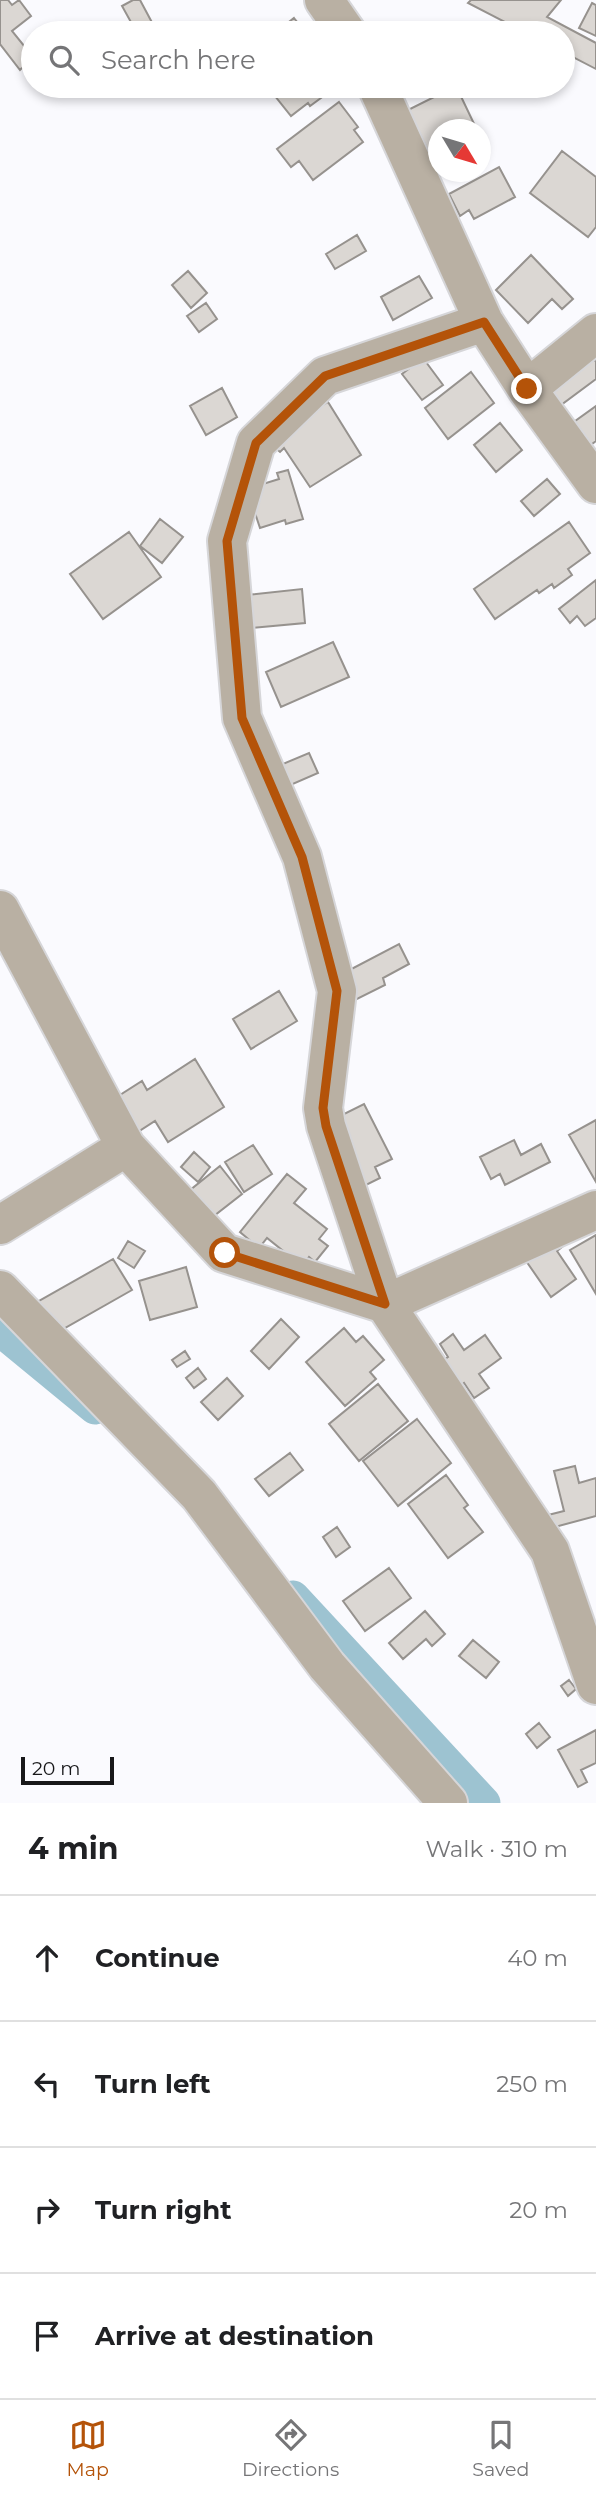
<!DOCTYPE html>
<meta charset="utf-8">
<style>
:root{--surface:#fff;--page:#f6f6f6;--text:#202124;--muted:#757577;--line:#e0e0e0;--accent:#b45309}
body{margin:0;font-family:Montserrat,sans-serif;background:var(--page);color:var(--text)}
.compass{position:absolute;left:428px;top:119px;width:63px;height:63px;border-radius:50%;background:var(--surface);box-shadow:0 4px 10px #0003;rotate:128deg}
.scale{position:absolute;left:21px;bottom:18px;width:93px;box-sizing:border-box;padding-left:7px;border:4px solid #171719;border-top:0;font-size:19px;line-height:24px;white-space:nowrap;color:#171719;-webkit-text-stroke:5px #fafafe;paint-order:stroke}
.stop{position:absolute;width:21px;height:21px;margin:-16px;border:5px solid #b45309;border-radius:50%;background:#fff}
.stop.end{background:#b45309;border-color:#fff;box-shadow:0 2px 7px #0008}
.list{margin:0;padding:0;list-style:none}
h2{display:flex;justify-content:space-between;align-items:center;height:91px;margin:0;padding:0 28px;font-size:30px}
h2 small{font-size:23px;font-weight:400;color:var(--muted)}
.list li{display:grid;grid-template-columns:46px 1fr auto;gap:21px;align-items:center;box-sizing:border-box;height:126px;padding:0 28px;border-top:2px solid var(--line)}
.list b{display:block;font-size:26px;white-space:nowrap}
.list em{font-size:23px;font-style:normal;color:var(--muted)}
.icon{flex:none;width:38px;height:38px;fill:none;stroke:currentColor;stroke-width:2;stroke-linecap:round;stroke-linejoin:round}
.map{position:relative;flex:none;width:596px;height:1803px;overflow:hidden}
.search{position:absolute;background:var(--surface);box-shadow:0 4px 10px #0003;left:21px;right:21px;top:21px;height:77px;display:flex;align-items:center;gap:18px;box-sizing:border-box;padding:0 24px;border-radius:38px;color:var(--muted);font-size:26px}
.sheet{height:595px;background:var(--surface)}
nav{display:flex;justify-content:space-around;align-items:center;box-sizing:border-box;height:98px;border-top:2px solid var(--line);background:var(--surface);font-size:19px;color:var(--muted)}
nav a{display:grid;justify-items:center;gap:4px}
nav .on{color:var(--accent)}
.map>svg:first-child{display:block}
</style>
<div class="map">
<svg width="596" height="1803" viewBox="0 0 596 1803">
<rect width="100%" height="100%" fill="#fafafe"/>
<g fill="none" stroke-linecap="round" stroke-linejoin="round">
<path stroke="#9dc3d1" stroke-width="33" d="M 0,1330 L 95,1408
M 293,1597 L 484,1803"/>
</g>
<path fill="#dbd7d3" stroke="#96928e" stroke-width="2" d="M 0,0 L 8,0 L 12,5 L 19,0 L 31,16 L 12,31 L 33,57 L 20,70 L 0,44 Z
M 133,0 L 140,0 L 156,30 L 151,33 L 137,33 L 122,6 Z
M 471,0 L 561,0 L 547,17 L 596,43 L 596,69 L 563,52 L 563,33 L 526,33 L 468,3 Z
M 592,3 L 596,5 L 596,36 L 579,28 Z
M 294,18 L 306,33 L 275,33 Z
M 267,86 L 330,86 L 323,91 L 325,95 L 310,106 L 308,103 L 291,116 Z
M 404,86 L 432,86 L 408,96 Z
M 456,86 L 477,130 L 438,130 L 438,171 L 408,110 Z
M 339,102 L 358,127 L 354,130 L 363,142 L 313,180 L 299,161 L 291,167 L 277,149 Z
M 562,151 L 596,177 L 596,227 L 588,237 L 530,193 Z
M 499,167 L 515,197 L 474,219 L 469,210 L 460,216 L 449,194 Z
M 357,235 L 366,251 L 335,269 L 326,254 Z
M 531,255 L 573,299 L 562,309 L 552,299 L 528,323 L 496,290 Z
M 188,271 L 207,293 L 191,308 L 172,285 Z
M 419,276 L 432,298 L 393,320 L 381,297 Z
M 206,303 L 217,319 L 199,332 L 187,316 Z
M 589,352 L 596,362 L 596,379 L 561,405 L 546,384 Z
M 423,358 L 443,385 L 422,400 L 402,374 Z
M 471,372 L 494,403 L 448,439 L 425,408 Z
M 222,388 L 237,417 L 206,435 L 190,406 Z
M 328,402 L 361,455 L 310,487 L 284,448 L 280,452 L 272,445 L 293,423 Z
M 596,406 L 596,441 L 588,447 L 571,424 Z
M 500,423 L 522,450 L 496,472 L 474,445 Z
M 288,470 L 303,519 L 286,524 L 285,520 L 260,528 L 247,489 L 279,479 L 277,473 Z
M 547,479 L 560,494 L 534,516 L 521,501 Z
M 160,519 L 183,537 L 162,563 L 140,546 Z
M 569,522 L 590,553 L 568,569 L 572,575 L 554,588 L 552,584 L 539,593 L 537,590 L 495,619 L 474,589 Z
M 129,532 L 161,577 L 103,619 L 70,574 Z
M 596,580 L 596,618 L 585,626 L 577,616 L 570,623 L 559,609 Z
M 302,589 L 305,623 L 251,628 L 248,595 Z
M 333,642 L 349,677 L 281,707 L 266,672 Z
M 309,753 L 318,773 L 279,790 L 271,769 Z
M 399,944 L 409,964 L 383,978 L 385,985 L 353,1001 L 340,975 Z
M 279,991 L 297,1021 L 251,1049 L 233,1019 Z
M 195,1059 L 224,1107 L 168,1142 L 155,1121 L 130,1137 L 109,1102 L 142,1081 L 147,1090 Z
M 364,1104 L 392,1159 L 375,1167 L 380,1178 L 366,1185 L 334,1119 Z
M 596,1120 L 596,1182 L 569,1135 Z
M 514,1140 L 521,1155 L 541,1144 L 550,1162 L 505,1185 L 500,1174 L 491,1179 L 480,1157 Z
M 253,1145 L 272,1174 L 244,1192 L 225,1162 Z
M 194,1152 L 210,1167 L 198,1182 L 181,1167 Z
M 220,1166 L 242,1194 L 201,1226 L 179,1199 Z
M 287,1174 L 306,1189 L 294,1203 L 327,1229 L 319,1239 L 328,1246 L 315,1262 L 309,1257 L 302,1266 L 267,1238 L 259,1248 L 240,1232 Z
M 596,1235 L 596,1294 L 570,1250 Z
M 555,1236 L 562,1247 L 557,1251 L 576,1279 L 551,1297 L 524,1258 Z
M 128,1241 L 145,1251 L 134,1268 L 118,1258 Z
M 113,1259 L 132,1290 L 49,1337 L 32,1305 Z
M 186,1267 L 197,1307 L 150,1320 L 139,1281 Z
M 281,1319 L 299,1337 L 269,1369 L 251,1351 Z
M 344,1328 L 356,1342 L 363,1336 L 384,1360 L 370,1372 L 376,1379 L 345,1406 L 306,1362 Z
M 453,1334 L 464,1350 L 485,1335 L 501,1358 L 479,1374 L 489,1388 L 474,1398 L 464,1383 L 453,1391 L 435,1366 L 448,1357 L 440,1344 Z
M 185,1351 L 190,1359 L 177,1367 L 172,1360 Z
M 198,1368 L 206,1379 L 194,1388 L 186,1378 Z
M 227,1378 L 243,1396 L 218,1420 L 201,1402 Z
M 378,1384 L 408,1421 L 359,1461 L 329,1424 Z
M 417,1419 L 451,1463 L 398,1506 L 363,1461 Z
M 290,1453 L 303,1470 L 269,1496 L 255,1479 Z
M 575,1466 L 579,1483 L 596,1478 L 596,1516 L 551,1528 L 548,1515 L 564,1511 L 554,1471 Z
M 446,1475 L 468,1505 L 464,1508 L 483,1532 L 448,1558 L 408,1504 Z
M 337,1527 L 350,1547 L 336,1557 L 323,1537 Z
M 389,1568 L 411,1598 L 365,1631 L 343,1601 Z
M 425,1611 L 445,1634 L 432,1646 L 426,1639 L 403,1659 L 389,1643 Z
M 473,1640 L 499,1662 L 486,1678 L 459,1656 Z
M 569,1680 L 576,1689 L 568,1696 L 561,1686 Z
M 539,1723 L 550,1737 L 537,1748 L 526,1734 Z
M 596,1730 L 596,1763 L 581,1770 L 587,1782 L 578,1787 L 558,1750 Z"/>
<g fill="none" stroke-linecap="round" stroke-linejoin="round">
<g stroke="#d6d6d9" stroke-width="42">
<path id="minor" d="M 324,0 L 347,33
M 377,86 L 484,322 L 527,389 L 596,484
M 484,322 L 325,376 L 256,443 L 227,541 L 242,718 L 302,857 L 337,991 L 323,1108 L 326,1126 L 385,1304 L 550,1551 L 596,1685
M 527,389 L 596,333
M 0,910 L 126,1147 L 224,1253 L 385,1304 L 596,1210
M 0,1225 L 126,1147
M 0,1290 L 199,1495 L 327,1666 L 448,1803"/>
</g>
<use href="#minor" stroke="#b9b0a3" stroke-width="38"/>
</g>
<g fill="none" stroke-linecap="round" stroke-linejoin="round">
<path stroke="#b45309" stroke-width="9" d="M 225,1253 L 385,1304 L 326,1126 L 323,1108 L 337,991 L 302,857 L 242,718 L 227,541 L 256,443 L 325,376 L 484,322 L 527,389"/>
</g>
</svg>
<svg class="compass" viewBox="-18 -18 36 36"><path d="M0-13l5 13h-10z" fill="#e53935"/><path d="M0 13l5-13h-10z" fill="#757577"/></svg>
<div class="scale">20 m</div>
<div class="stop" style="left:225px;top:1253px"></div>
<div class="stop end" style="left:527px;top:389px"></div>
<div class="search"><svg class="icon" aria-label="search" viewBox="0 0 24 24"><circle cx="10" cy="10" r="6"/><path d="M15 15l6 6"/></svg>Search here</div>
</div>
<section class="sheet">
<h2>4 min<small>Walk · 310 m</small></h2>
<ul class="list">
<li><svg class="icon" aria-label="ahead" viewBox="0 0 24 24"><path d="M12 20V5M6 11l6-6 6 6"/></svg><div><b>Continue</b></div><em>40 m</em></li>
<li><svg class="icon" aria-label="left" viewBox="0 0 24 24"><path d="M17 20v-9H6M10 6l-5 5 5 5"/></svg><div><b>Turn left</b></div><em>250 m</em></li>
<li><svg class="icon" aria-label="right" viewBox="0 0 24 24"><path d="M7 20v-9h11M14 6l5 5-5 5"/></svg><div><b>Turn right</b></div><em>20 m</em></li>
<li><svg class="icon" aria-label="arrive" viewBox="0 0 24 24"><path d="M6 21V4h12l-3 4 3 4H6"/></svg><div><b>Arrive at destination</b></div></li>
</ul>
</section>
<nav>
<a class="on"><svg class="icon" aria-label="map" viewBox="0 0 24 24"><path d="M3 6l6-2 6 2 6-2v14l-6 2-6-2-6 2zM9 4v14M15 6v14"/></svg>Map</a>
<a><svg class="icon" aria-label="directions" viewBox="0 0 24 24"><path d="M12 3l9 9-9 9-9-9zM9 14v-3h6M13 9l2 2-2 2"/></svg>Directions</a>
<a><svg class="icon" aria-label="saved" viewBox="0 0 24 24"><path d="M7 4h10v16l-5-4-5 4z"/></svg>Saved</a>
</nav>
